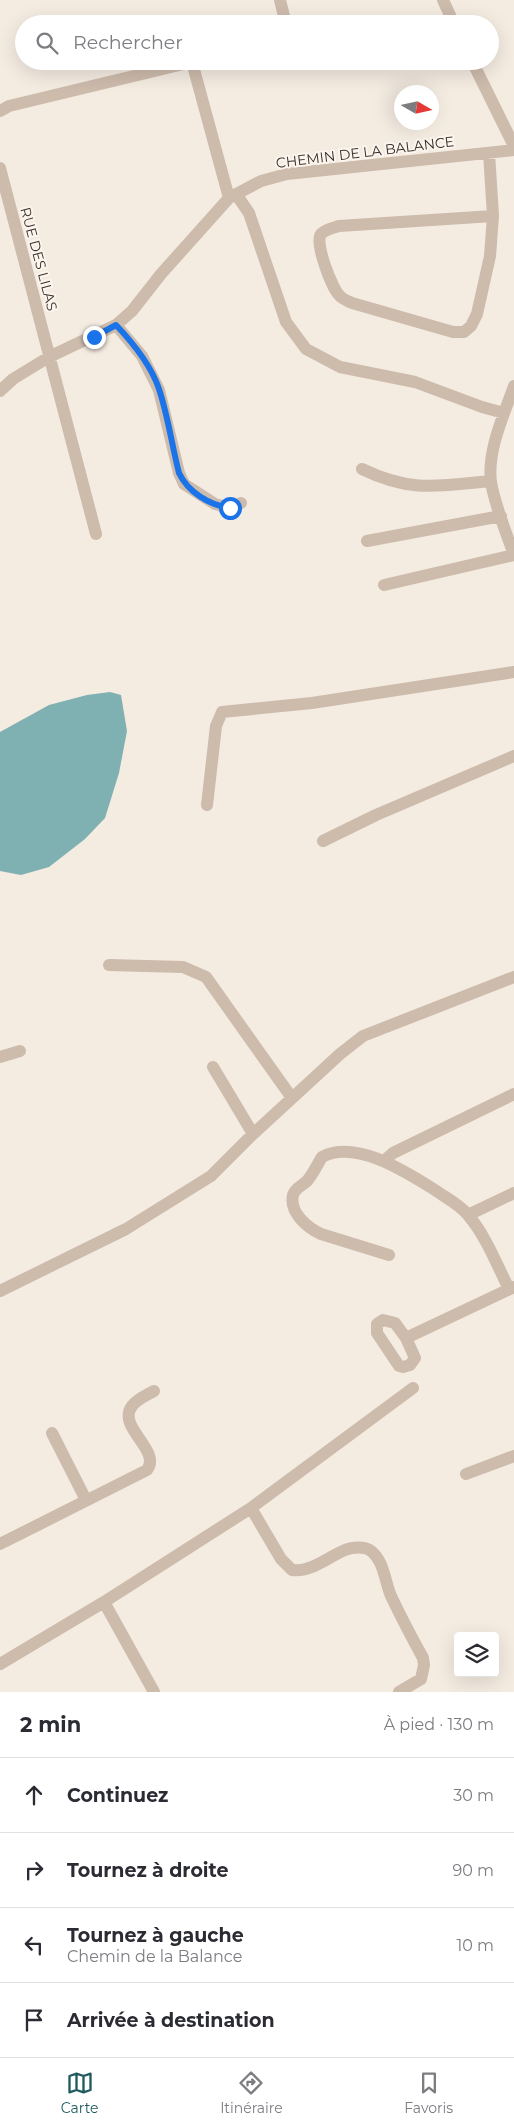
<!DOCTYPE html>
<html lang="fr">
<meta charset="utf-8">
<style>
:root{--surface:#fff;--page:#f2f2f3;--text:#2b2b33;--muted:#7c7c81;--line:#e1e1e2;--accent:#1f5a5e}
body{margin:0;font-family:Montserrat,sans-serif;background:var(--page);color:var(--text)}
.controls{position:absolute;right:15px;bottom:15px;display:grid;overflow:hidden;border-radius:5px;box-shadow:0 5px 20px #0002}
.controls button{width:45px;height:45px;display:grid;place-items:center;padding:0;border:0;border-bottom:1px solid var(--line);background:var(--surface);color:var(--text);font:25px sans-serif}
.compass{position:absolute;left:394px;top:85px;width:45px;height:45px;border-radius:50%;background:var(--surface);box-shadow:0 5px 20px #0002;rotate:99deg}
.stop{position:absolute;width:15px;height:15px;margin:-11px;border:4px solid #1a73e8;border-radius:50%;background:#fff}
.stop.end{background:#1a73e8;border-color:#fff;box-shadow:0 1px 5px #0008}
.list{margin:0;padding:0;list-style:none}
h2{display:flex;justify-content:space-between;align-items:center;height:65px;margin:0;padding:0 20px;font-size:21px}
h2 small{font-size:16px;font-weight:400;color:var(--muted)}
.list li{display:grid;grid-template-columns:32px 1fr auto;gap:15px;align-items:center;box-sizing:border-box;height:75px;padding:0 20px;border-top:1px solid var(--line)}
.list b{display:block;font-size:19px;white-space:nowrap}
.list p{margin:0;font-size:16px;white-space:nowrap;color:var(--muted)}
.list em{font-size:16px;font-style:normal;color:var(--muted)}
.icon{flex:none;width:28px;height:28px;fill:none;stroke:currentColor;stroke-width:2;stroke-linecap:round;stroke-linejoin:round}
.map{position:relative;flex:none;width:514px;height:1692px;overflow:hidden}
.search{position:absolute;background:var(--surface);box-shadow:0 5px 20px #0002;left:15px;right:15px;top:15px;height:55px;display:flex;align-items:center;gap:12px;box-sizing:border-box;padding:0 18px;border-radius:28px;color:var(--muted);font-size:19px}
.sheet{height:365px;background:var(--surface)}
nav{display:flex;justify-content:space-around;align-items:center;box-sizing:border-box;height:70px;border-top:1px solid var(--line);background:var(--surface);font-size:14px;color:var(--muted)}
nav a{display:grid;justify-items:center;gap:2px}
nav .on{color:var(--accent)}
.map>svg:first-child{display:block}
</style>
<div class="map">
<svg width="514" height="1692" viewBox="0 0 514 1692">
<rect width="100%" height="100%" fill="#f4ebe1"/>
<path fill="#7fb0b2" d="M 110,692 L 121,695 L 127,731 L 119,773 L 105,818 L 85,839 L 49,867 L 21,875 L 0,871 L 0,732 L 49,705 L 87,695 Z"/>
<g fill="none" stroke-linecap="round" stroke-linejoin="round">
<path stroke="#cdbbac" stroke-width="12" d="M 280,0 L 286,24
M 443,0 L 454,24
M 350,24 L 363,21
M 472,61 L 514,146
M 192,62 L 229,198
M 0,111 L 9,106 L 196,61
M 489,153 L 493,216 L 490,256 L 477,314 L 471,326 L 464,332 L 453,332 L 352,303 C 348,301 342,299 339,295 C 332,288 314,242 321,234 C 326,229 333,228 339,226 L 493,216
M 0,168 L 96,534
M 236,194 L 249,213 L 286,322 L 306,349 L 340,367 L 415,382 L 482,407 L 504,413
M 116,325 L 142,356 L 159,390 L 179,473 L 184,484 L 215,504 L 230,508 L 241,503
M 514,386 C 504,415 487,450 491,482 C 495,506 506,532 514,555
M 0,391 L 13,379 L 49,357 L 116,325 L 132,311 L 161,274 L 229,198 L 261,181 L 287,174 L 514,150
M 362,469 C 411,493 439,486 491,481
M 367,541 L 501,516
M 384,585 L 514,555
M 207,805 L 216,726 L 222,712 L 312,703 L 514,672
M 323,841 L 376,815 L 514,756
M 109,965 L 183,967 L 206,977 L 292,1098
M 0,1057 L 20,1051
M 213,1067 L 253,1134
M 384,1161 L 393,1153 L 514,1094
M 468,1215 L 514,1193
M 389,1255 L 321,1234 C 308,1228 289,1213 293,1195 C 295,1188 302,1186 307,1181 C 313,1174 317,1165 322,1157 C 356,1139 406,1172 435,1190 C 446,1198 459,1204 468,1215 C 486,1236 497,1265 509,1289
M 0,1291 L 126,1229 L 211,1176 L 253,1134 L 340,1054 L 363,1036 L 514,977
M 383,1320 L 395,1323 L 406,1338 L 415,1358 L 410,1365 L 403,1367 L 399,1366 L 377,1333 L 377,1324 Z
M 406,1338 L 514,1287
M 52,1433 L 86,1500
M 466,1474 L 514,1456
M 251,1508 L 281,1559 L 292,1570 C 310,1573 328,1557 345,1550 C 352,1547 365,1546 371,1551 C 384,1561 385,1582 391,1596 C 401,1617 412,1638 423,1658 L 424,1665 L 421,1679 L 399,1692
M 0,1544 L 147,1470 C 162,1450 116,1427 132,1406 C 137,1399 147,1395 154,1391
M 104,1602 L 154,1692
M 0,1664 L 104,1602 L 251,1508 L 413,1388"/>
</g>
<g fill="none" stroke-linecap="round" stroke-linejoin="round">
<path stroke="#1a73e8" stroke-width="6" d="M 94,337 L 116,325 C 134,344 151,365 159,389 C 168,416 172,446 179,473 C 188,492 209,505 230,508"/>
</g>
<g text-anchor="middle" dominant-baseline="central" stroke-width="4" stroke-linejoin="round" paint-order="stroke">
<g font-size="14" fill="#3b302b" stroke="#fbf5ee">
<text transform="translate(365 152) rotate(-7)">CHEMIN DE LA BALANCE</text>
<text transform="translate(39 259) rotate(75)">RUE DES LILAS</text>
</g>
</g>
</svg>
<div class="controls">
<button><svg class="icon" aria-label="layers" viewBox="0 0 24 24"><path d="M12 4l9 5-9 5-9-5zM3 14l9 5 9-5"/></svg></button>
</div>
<svg class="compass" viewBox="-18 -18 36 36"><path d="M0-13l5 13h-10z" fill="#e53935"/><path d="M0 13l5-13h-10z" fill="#7c7c81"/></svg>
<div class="stop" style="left:230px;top:508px"></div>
<div class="stop end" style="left:94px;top:337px"></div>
<div class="search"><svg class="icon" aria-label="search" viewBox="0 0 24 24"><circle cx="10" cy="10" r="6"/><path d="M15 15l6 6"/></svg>Rechercher</div>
</div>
<section class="sheet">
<h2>2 min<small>À pied · 130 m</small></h2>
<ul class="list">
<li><svg class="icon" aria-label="ahead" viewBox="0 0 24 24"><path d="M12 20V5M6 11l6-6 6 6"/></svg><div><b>Continuez</b></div><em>30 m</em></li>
<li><svg class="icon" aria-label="right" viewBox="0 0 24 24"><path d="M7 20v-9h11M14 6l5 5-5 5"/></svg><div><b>Tournez à droite</b></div><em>90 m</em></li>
<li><svg class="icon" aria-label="left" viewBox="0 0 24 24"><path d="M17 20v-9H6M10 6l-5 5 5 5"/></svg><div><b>Tournez à gauche</b><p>Chemin de la Balance</p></div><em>10 m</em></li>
<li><svg class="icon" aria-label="arrive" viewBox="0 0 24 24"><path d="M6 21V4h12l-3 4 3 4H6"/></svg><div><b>Arrivée à destination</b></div></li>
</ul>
</section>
<nav>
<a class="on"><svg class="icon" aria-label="map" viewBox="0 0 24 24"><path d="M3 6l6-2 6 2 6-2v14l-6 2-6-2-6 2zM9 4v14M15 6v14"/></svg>Carte</a>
<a><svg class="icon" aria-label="directions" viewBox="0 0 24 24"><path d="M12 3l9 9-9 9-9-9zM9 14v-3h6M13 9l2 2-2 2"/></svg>Itinéraire</a>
<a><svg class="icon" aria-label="saved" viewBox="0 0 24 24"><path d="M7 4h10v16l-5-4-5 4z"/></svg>Favoris</a>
</nav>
